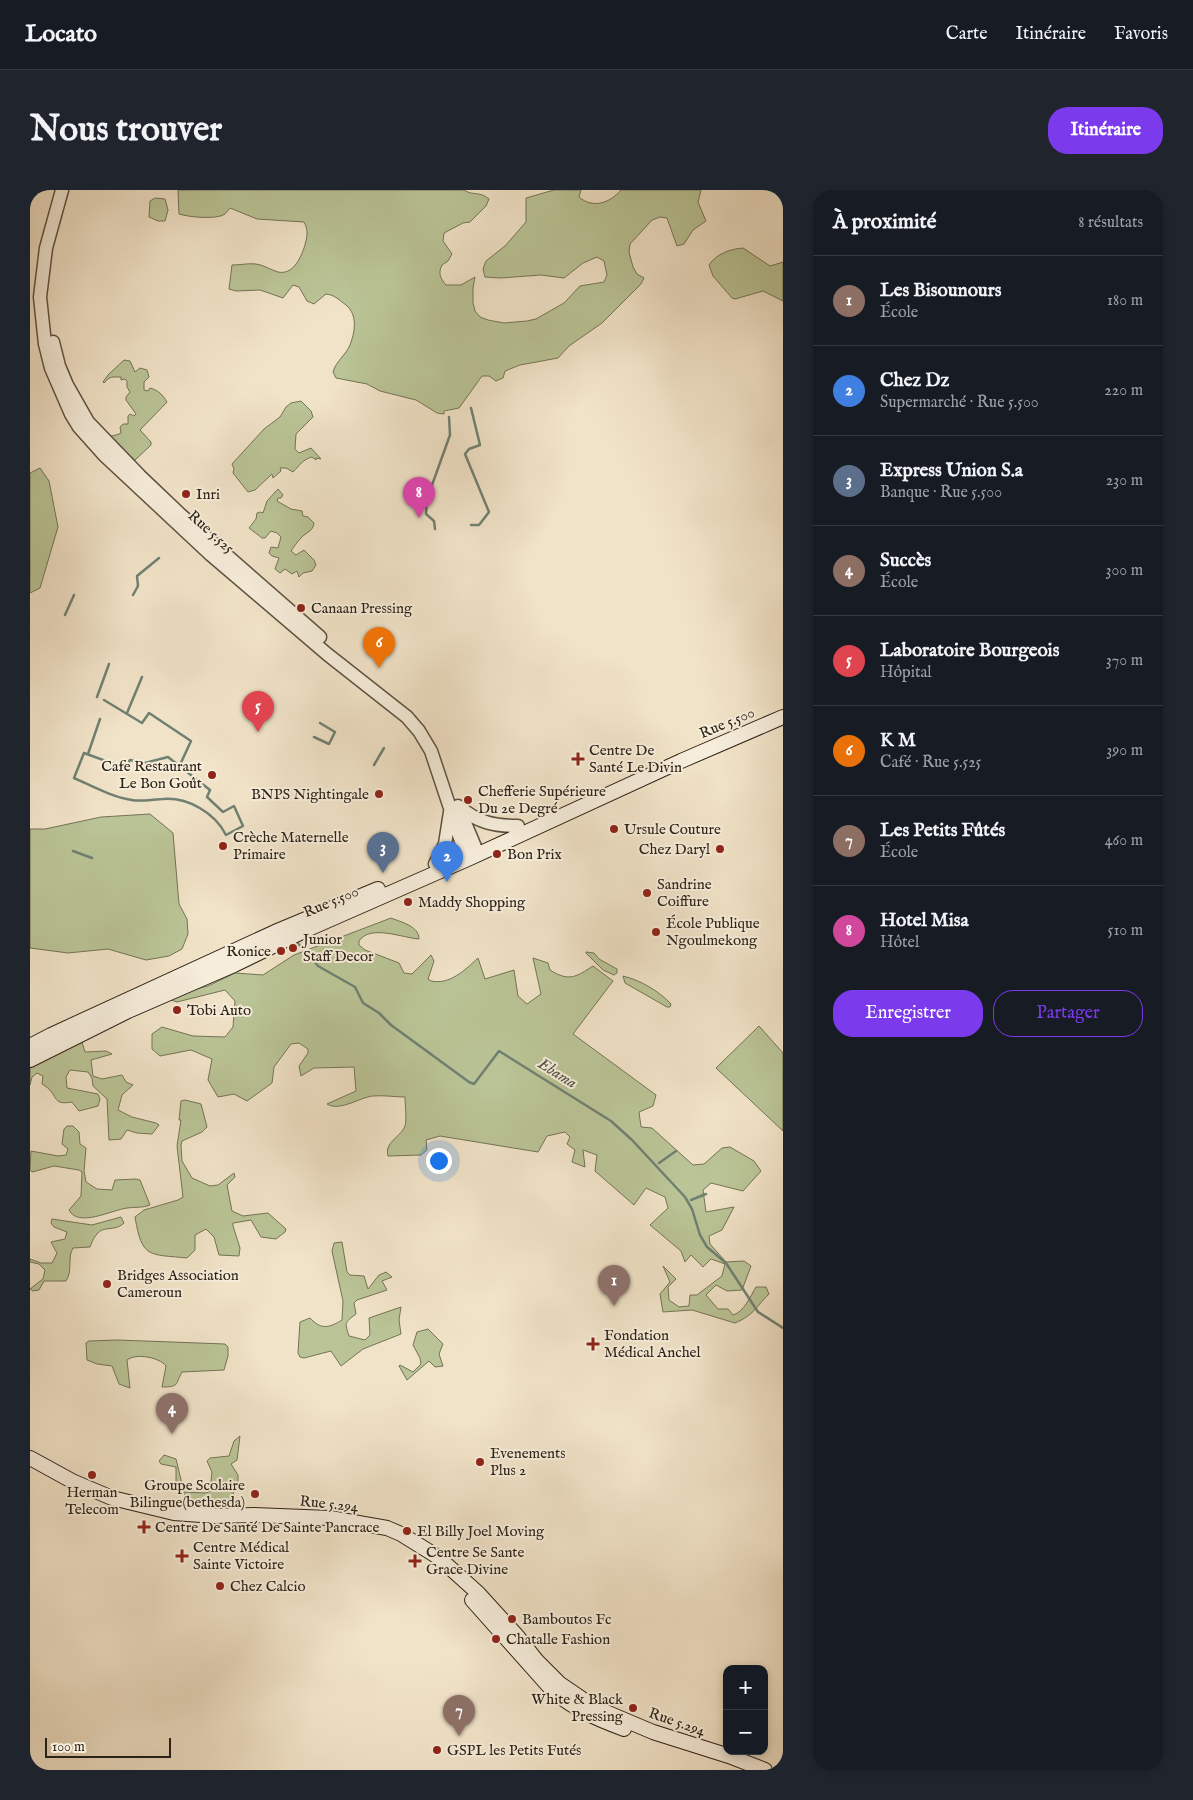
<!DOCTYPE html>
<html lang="fr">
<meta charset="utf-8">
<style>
:root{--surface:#171b24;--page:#20242c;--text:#f1f3f6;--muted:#9ea1a6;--line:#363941;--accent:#7c3aed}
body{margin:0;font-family:"IM FELL English",serif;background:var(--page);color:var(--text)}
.controls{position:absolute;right:15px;bottom:15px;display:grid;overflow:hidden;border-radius:10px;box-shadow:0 2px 8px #0003}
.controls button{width:45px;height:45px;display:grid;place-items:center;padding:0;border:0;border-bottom:1px solid var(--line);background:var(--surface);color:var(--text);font:25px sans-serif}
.scale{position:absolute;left:15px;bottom:12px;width:126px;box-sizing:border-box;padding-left:5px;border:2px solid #2d2216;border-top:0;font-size:14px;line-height:18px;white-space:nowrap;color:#2d2216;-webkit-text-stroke:4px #f6eddb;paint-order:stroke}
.you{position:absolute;left:408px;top:970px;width:18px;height:18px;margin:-12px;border:4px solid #fff;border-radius:50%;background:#1a73e8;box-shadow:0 0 0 8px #1a73e833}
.badge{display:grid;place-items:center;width:32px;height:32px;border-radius:50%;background:var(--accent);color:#fff;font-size:16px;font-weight:700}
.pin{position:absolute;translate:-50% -41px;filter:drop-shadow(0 1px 2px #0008)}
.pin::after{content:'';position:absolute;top:26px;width:18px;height:15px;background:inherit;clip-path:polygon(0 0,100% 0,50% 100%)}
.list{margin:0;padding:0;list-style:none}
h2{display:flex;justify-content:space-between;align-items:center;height:65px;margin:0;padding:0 20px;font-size:21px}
h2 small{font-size:16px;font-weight:400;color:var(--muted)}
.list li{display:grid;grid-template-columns:32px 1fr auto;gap:15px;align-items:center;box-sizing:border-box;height:90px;padding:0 20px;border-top:1px solid var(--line)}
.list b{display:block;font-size:19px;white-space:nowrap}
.list p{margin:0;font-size:16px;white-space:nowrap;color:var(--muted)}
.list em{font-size:16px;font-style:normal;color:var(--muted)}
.actions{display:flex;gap:10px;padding:15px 20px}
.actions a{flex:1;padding:11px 0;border:1px solid var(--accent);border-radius:20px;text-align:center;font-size:18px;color:var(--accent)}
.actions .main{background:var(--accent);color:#fff}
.map{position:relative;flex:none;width:753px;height:1580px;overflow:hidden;border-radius:20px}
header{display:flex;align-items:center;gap:30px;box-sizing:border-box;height:70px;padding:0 25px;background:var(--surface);border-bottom:1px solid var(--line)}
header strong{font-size:24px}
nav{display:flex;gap:28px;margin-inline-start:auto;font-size:18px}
.intro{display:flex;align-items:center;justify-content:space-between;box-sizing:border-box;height:120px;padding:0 30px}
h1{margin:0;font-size:35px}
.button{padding:12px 22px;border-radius:20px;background:var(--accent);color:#fff;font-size:18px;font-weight:700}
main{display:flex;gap:30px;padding:0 30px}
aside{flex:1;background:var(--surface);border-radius:20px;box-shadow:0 2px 8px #0003}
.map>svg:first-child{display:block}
</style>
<header>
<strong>Locato</strong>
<nav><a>Carte</a><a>Itinéraire</a><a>Favoris</a></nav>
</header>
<div class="intro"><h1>Nous trouver</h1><a class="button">Itinéraire</a></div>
<main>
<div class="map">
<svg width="753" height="1580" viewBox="0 0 753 1580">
<rect width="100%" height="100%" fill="#f1e3c8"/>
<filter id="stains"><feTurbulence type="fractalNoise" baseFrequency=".004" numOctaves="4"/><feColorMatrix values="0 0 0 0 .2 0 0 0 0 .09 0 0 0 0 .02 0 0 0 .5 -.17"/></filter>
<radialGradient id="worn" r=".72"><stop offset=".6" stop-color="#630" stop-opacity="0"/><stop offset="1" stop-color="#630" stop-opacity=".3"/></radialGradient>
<path fill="#bac496" stroke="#747356" d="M 148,0 L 434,0 C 443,6 450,1 459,9 L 456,16 L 440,32 L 433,33 L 414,43 L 413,51 L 422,64 L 418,71 L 412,75 C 408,83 410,88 416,95 L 431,95 L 445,87 L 443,98 L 443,113 L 445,121 L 450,127 L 458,130 L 474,133 L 497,131 L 506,129 L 534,113 L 550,96 L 574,92 L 577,85 L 574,71 L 567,67 L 553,73 L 534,88 L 511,85 L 471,88 L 455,87 L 453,79 L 456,71 L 475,56 L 496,32 L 496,8 L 524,0 L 551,0 L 549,7 C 563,19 580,13 591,0 L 671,0 L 668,12 L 676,31 L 663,40 L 654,54 L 647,56 L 637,28 L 630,27 L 622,30 L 600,54 L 599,62 L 603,77 L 607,84 L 614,88 L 611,94 L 572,133 L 539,156 L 528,168 L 490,175 L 475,181 L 473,188 L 466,191 L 459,186 L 452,186 L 429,218 L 414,221 L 414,224 L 407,223 L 386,210 L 350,201 L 337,194 L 306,188 L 303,182 C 306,171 316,165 320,155 C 325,142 328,125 316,115 C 309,110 305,105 296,104 L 284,114 L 277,111 L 269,97 L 263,95 L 253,108 L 230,100 L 206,101 L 199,99 L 202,75 C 210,75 219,73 226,74 C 234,75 241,80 248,82 C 263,85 270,69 274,58 C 277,48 279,41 274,32 L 227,29 L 200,18 C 200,18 195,24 195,24 C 187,30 158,27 149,24 Z
M 125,8 L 135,9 L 138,20 L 135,31 L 128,31 L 119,27 L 120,11 Z
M 713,58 L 740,76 L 753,72 L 753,111 L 733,101 L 705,109 L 702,108 L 683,86 L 679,75 C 686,64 700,59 713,58 Z
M 94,170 L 100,171 L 105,182 L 110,178 L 117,180 L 119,187 L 114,192 L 114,200 L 118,201 L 120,198 C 128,200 133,205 137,212 L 110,240 L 121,252 L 121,255 L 105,270 L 77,248 C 81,245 86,246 91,243 L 90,237 L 93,234 L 98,234 L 98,226 L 100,224 L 104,226 L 106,224 L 96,210 L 96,207 L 100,202 L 97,197 L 97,191 L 95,189 L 91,190 L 91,187 C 82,187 80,186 74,193 L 73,192 L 78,185 Z
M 271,211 L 281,221 L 283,227 L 266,244 L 265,259 L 269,263 L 281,258 L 291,269 L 286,268 L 286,270 L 282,267 C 272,270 270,275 263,282 L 256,278 L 250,278 L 251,281 L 243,288 L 242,284 L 225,300 L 218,302 L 203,283 L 204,279 L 202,274 L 234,239 L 250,227 L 256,217 L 261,213 Z
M 10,278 L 19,291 L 28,337 L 10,398 L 0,403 L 0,283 Z
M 248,299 L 253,305 L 251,308 L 248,308 L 247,311 L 261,319 L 272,321 L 273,326 L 278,327 L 284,333 C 283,342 276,342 271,348 C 267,352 264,357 261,361 L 266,365 L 274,360 L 284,370 L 286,375 L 282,381 L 273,383 L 269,387 L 267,381 L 262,384 L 255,379 L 250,383 L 245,379 L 249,368 L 242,366 L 239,363 L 241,357 L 248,358 L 251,347 L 247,343 L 241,341 L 235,348 L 232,348 L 219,338 L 226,329 L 227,323 L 230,322 L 233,323 L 237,311 Z
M 120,624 L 143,643 L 149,714 L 157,729 L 158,744 L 152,759 L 139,766 L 116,770 L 78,759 L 38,763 L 0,758 L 0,639 L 15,639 L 71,627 Z
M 361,728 C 371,732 389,736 389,749 C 373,748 340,734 329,751 L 329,755 L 335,760 L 369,773 L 374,783 L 382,784 L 401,765 L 404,771 L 398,789 L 401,791 C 420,795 435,780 448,768 L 455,789 L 484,780 L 488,806 L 497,814 L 511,804 L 503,768 L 518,773 L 520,780 C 539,792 546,787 563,776 L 583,791 L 543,844 L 626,905 L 623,916 L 609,922 L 611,937 L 622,938 L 663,975 L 674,974 L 692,958 L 700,957 L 724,971 L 731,981 L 713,1001 L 681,993 L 673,1000 L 676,1022 L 704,1017 L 692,1040 L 679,1046 L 680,1054 L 696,1072 L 714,1071 L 721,1076 L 712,1100 L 697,1101 L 686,1095 L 676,1105 L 688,1119 L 698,1119 L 703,1125 C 714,1122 720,1107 726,1097 L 736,1097 L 739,1104 C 724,1119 725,1124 705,1133 L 662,1120 L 633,1122 L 630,1104 L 640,1092 L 633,1076 L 646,1089 L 638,1097 L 639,1110 L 649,1117 L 659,1116 L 660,1105 L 667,1105 L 692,1086 L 695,1074 L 681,1069 L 673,1077 L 661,1065 L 655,1072 L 651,1061 L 620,1035 L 638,1018 L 635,1007 L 616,998 L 604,1015 L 565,981 L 567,965 L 553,960 L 555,977 L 542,972 L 545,960 L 537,954 L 540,947 L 535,942 L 517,946 L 508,962 L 410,946 L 396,950 L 397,960 L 391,965 L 358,966 C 354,952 371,947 375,936 C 377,930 375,914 375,907 C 365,907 354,905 343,906 C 330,907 310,922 297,914 L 326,901 L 324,877 L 284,878 L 271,886 L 269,876 L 278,863 L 278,859 L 269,853 L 261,854 L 244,877 L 242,893 L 217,911 L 204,904 L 188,907 L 178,890 L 182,869 L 161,860 L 130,866 L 122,859 L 122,844 L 132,837 L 163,846 L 195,847 L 203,837 L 205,811 L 195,800 L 147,812 L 138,809 L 145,804 L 178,796 L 205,783 L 233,785 L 264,765 Z
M 556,762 L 564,763 L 569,769 L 587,779 L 587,783 L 584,785 L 573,780 L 556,763 Z
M 593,786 C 610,790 629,801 641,814 L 640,817 L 637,817 L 595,793 Z
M 729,836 L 753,863 L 753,941 L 686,878 Z
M 51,849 L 55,862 L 76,861 L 82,864 L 61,870 L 63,886 L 72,889 L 92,885 L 96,892 L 103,895 L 92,905 L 88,920 L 102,927 L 126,933 L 129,935 L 122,944 L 107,943 L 97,940 L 91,949 L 79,950 L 77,909 L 63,896 L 62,888 L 58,882 L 40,880 L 36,887 L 37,898 L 68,904 L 70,909 L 68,916 L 49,921 L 42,912 C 20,916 30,904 12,894 L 13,886 L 7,883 L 2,887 L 0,895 L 0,875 Z
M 155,910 L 171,914 L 177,937 L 172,942 L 152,951 L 151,955 L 152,971 L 162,988 L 180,996 L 188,995 L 204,983 L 205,987 L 197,995 L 202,1021 L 213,1026 L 238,1023 L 256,1039 L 255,1042 L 246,1049 L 231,1047 L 221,1030 L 203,1033 L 203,1036 L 210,1058 L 209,1066 L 189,1065 L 184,1047 L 176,1039 L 165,1045 L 165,1060 L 157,1068 C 119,1064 112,1069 105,1027 L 114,1020 L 148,1010 L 153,1007 L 147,956 L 151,930 L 149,930 L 151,911 Z
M 37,936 L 43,936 L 49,942 L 50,954 L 56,958 L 54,981 L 56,992 L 67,999 L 82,1000 L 85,990 L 106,989 L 110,990 L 120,1015 C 112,1018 105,1017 97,1018 C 82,1020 48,1038 39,1020 L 51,1006 L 52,982 L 49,980 L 24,976 L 2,982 L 0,980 L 1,961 L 28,966 L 36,965 L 38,959 L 32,954 L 34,939 Z
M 91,1027 L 94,1033 C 81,1045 70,1029 60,1057 L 43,1058 C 37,1068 43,1081 36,1091 L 14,1091 L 9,1100 L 3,1101 L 0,1099 L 13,1089 L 15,1080 L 9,1074 L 0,1072 L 0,1069 L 11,1073 L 22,1073 L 27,1063 L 21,1052 L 35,1049 L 37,1042 L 24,1037 L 21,1033 L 22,1029 L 62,1035 Z
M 312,1052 L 317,1082 L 320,1085 L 334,1086 L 338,1099 L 349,1085 L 356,1082 L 362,1087 L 352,1091 L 357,1100 L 327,1110 L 324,1113 L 326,1124 C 314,1133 315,1133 319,1146 L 335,1150 L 340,1145 L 339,1128 L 371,1117 L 369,1130 L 371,1144 L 333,1159 L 311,1176 L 301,1161 L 274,1168 L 270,1167 L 268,1163 L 270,1132 L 280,1128 C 291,1140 299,1138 312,1130 L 313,1111 L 302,1061 L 304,1053 Z
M 398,1139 L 413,1154 L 409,1164 L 413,1176 L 405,1177 L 399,1171 L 377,1190 L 369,1176 L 370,1175 L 383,1182 L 391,1174 L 390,1168 L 383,1155 L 387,1142 Z
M 87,1150 L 195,1154 L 198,1157 L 198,1166 L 194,1180 L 152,1182 C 145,1195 149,1197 132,1197 L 136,1176 C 129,1167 106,1163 97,1170 L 100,1198 L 89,1194 L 82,1176 L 67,1174 L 57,1170 L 56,1153 L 59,1151 Z
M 210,1246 L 207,1270 L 201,1274 L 208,1285 L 208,1293 L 200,1311 L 193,1314 L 177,1315 L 158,1309 L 146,1293 L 146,1277 L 131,1274 L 129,1271 L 134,1265 L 146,1269 L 154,1302 L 176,1303 L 180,1301 L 182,1282 L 177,1271 L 180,1268 L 199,1266 L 204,1251 Z"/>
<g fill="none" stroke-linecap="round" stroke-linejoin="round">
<path stroke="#708072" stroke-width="2.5" d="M 441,218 L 450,255 L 439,259 L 435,264 L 459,322 L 449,335 L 441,335
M 405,339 L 404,331 L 396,324 L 397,309 L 420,245 L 419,227
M 103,405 L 108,396 L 107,386 L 129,368
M 35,425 L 44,405
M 67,507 L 79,474
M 74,510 L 112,533 L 119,523 L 161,551 L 149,577
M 97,523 L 112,487
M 284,547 L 299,554 L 305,542 L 290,533
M 54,563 L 95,578 L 100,570 L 115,573 L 138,567 L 180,600 L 177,607 L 193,622 L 204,616 L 213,636 L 196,645 C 185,623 158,607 133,609 C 126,609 108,612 102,610 C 82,607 62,596 44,588 Z
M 58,564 L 70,529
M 344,575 L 354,558
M 43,661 L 62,668
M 264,750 L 277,762 L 288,776 L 325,797 L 333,813 L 349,823 L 361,835 L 439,892 L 444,894 L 469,861 L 581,931 L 602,950 L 655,1007 L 662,1019 L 670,1045 L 677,1057 L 696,1073 L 728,1122 L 753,1138
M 629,973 L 646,961
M 661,1010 L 676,1004"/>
<g stroke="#5e5242" stroke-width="15">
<path id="tertiary" d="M 32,0 L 16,58 L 10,107 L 15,154 L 21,178 L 41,224 L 49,237 L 74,265 L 181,365 L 297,464 L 377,527 L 389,541 L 401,561 L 437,669
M 23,152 L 29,176 L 37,195 L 58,232 L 110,286 L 152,326 L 290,447
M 428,616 L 448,664
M 430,617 C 448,633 465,636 488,636
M 405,674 L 415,654 L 420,622"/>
</g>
<g stroke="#2d2216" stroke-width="16">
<path id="secondary" d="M 0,856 L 21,845 L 245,742 L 348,699
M 0,870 L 98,821 L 204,775 L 276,740 L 440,668 L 651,571 L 753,527
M 0,1268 L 42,1291 L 82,1308 L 144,1323 L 185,1326 L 224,1325 L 300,1328 L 357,1338 L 371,1344 L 408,1367 L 448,1403 L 488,1447 L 507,1471 L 529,1493 L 564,1517 L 623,1542 L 699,1566 L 735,1580
M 442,1410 L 523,1501 C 546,1520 567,1529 594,1539"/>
</g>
<use href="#tertiary" stroke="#f6eddb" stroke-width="12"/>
<use href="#secondary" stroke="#f6eddb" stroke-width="14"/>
</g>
<g fill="#8f2418" stroke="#f6eddb" stroke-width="2">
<circle cx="156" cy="304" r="5"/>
<circle cx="271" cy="418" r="5"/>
<path d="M545.5 561.5h5v5h5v5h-5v5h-5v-5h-5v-5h5z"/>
<circle cx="182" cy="585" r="5"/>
<circle cx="349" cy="604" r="5"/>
<circle cx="438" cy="610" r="5"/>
<circle cx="584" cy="639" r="5"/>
<circle cx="193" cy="656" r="5"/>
<circle cx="690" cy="659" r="5"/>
<circle cx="467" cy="664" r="5"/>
<circle cx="617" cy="703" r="5"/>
<circle cx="378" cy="712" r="5"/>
<circle cx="626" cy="742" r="5"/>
<circle cx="263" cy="758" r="5"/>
<circle cx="251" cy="761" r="5"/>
<circle cx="147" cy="820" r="5"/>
<circle cx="77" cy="1094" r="5"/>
<path d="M560.5 1146.5h5v5h5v5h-5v5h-5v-5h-5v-5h5z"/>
<circle cx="450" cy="1272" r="5"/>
<circle cx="62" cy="1285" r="5"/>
<circle cx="225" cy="1304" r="5"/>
<path d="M111.5 1329.5h5v5h5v5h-5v5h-5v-5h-5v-5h5z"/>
<circle cx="377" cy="1341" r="5"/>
<path d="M149.5 1358.5h5v5h5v5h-5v5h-5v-5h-5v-5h5z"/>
<path d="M382.5 1363.5h5v5h5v5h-5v5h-5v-5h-5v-5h5z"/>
<circle cx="190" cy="1396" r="5"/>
<circle cx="482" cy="1429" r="5"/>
<circle cx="466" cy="1449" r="5"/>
<circle cx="603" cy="1518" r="5"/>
<circle cx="407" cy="1560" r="5"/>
</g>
<g text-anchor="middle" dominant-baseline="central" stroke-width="4" stroke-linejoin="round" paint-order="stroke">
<g font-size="15" fill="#2d2216" stroke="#f6eddb" text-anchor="start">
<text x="166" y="304">Inri</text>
<text x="281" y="418">Canaan Pressing</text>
<text x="559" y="560">Centre De<tspan x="559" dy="17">Santé Le Divin</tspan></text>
<text x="172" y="576" text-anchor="end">Cafe Restaurant<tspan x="172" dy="17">Le Bon Goût</tspan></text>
<text x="448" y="601">Chefferie Supérieure<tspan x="448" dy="17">Du 2e Degré</tspan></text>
<text x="339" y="604" text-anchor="end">BNPS Nightingale</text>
<text x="594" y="639">Ursule Couture</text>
<text x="203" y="647">Crèche Maternelle<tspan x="203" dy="17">Primaire</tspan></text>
<text x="680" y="659" text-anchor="end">Chez Daryl</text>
<text x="477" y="664">Bon Prix</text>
<text x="627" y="694">Sandrine<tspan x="627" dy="17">Coiffure</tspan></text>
<text x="388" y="712">Maddy Shopping</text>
<text x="636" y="733">École Publique<tspan x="636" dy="17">Ngoulmekong</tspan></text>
<text x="273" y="749">Junior<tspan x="273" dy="17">Staff Decor</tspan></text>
<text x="241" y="761" text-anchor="end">Ronice</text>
<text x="157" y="820">Tobi Auto</text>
<text x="87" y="1085">Bridges Association<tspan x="87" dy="17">Cameroun</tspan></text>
<text x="574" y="1145">Fondation<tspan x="574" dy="17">Médical Anchel</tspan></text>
<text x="460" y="1263">Evenements<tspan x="460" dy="17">Plus 2</tspan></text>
<text x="215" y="1295" text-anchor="end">Groupe Scolaire<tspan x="215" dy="17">Bilingue(bethesda)</tspan></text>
<text x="62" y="1302" text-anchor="middle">Herman<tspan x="62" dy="17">Telecom</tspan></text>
<text x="125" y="1337">Centre De Santé De Sainte Pancrace</text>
<text x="387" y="1341">El Billy Joel Moving</text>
<text x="163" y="1357">Centre Médical<tspan x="163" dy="17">Sainte Victoire</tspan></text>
<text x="396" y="1362">Centre Se Sante<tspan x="396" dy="17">Grace Divine</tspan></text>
<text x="200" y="1396">Chez Calcio</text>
<text x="492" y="1429">Bamboutos Fc</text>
<text x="476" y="1449">Chatalle Fashion</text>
<text x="593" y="1509" text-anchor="end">White &amp; Black<tspan x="593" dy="17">Pressing</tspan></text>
<text x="417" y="1560">GSPL les Petits Futés</text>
</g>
<g font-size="15" fill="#2d2216" stroke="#f6eddb">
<text transform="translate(181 342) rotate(42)">Rue 5.525</text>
<text transform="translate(697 533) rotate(-23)">Rue 5.500</text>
<text transform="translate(301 712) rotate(-23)">Rue 5.500</text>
<text transform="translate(299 1314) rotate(6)">Rue 5.294</text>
<text transform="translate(647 1532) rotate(19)">Rue 5.294</text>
</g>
<g font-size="16" font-style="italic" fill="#4e5144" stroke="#f6eddb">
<text transform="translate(527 884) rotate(32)">Ebama</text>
</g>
</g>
<rect width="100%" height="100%" filter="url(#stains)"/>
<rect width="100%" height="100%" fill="url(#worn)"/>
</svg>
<div class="controls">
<button>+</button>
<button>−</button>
</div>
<div class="scale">100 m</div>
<div class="you"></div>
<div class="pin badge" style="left:584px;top:1116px;background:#8d6e63">1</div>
<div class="pin badge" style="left:417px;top:692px;background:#3f7fe0">2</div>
<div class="pin badge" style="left:353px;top:683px;background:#5c6f8a">3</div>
<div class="pin badge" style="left:142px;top:1244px;background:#8d6e63">4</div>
<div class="pin badge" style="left:228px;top:542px;background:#e0444e">5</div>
<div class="pin badge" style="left:349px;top:478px;background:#e8710a">6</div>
<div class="pin badge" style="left:429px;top:1546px;background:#8d6e63">7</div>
<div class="pin badge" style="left:389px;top:328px;background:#d1479c">8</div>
</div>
<aside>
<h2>À proximité<small>8 résultats</small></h2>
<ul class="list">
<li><span class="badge" style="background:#8d6e63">1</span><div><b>Les Bisounours</b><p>École</p></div><em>180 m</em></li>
<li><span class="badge" style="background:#3f7fe0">2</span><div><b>Chez Dz</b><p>Supermarché · Rue 5.500</p></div><em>220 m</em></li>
<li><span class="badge" style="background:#5c6f8a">3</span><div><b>Express Union S.a</b><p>Banque · Rue 5.500</p></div><em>230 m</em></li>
<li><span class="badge" style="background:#8d6e63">4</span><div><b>Succès</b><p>École</p></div><em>300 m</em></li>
<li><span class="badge" style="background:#e0444e">5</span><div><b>Laboratoire Bourgeois</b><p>Hôpital</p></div><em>370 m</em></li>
<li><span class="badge" style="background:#e8710a">6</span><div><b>K M</b><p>Café · Rue 5.525</p></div><em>390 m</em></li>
<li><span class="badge" style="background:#8d6e63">7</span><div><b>Les Petits Fûtés</b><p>École</p></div><em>460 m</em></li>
<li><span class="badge" style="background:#d1479c">8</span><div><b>Hotel Misa</b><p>Hôtel</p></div><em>510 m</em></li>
</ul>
<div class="actions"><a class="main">Enregistrer</a><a>Partager</a></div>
</aside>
</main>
